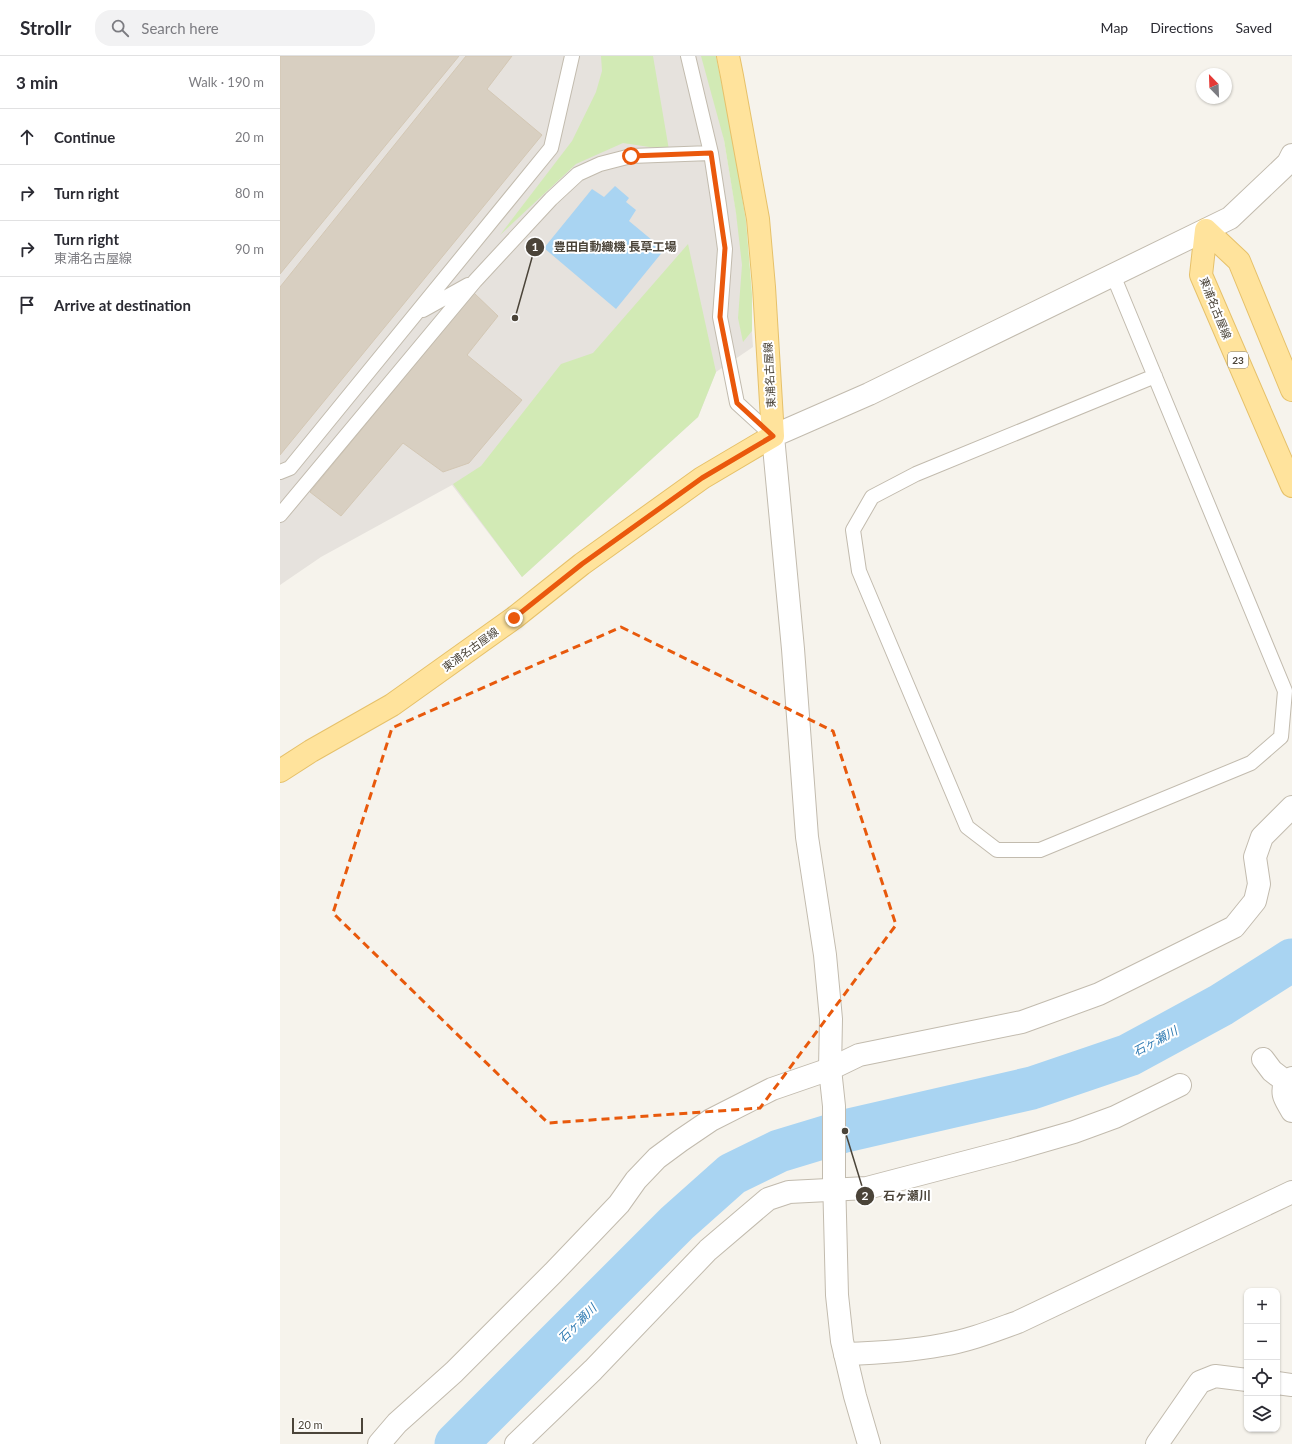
<!DOCTYPE html>
<meta charset="utf-8">
<style>
:root{--surface:#fff;--page:#f2f2f3;--text:#2b2b33;--muted:#7c7c81;--line:#e1e1e2}
body{margin:0;font-family:Lato,"Noto Sans JP",sans-serif;background:var(--page);color:var(--text)}
.controls{position:absolute;right:12px;bottom:12px;display:grid;overflow:hidden;border-radius:8px;box-shadow:0 1px 3px #0004}
.controls button{width:36px;height:36px;display:grid;place-items:center;padding:0;border:0;border-bottom:1px solid var(--line);background:var(--surface);color:var(--text);font:20px sans-serif}
.compass{position:absolute;left:916px;top:12px;width:36px;height:36px;border-radius:50%;background:var(--surface);box-shadow:0 1px 3px #0004;rotate:337deg}
.scale{position:absolute;left:12px;bottom:10px;width:71px;box-sizing:border-box;padding-left:4px;border:2px solid #4b4439;border-top:0;font-size:11px;line-height:14px;white-space:nowrap;color:#4b4439;-webkit-text-stroke:3px #fff;paint-order:stroke}
.stop{position:absolute;width:12px;height:12px;margin:-9px;border:3px solid #ea580c;border-radius:50%;background:#fff}
.stop.end{background:#ea580c;border-color:#fff;box-shadow:0 1px 4px #0008}
.list{margin:0;padding:0;list-style:none}
h2{display:flex;justify-content:space-between;align-items:center;height:52px;margin:0;padding:0 16px;font-size:17px}
h2 small{font-size:13px;font-weight:400;color:var(--muted)}
.list li{display:grid;grid-template-columns:26px 1fr auto;gap:12px;align-items:center;box-sizing:border-box;height:56px;padding:0 16px;border-top:1px solid var(--line)}
.list b{display:block;font-size:15px;white-space:nowrap}
.list p{margin:0;font-size:13px;white-space:nowrap;color:var(--muted)}
.list em{font-size:13px;font-style:normal;color:var(--muted)}
.icon{flex:none;width:22px;height:22px;fill:none;stroke:currentColor;stroke-width:2;stroke-linecap:round;stroke-linejoin:round}
.map{position:relative;flex:none;width:1012px;height:1388px;overflow:hidden}
header{display:flex;align-items:center;gap:24px;box-sizing:border-box;height:56px;padding:0 20px;background:var(--surface);border-bottom:1px solid var(--line)}
header strong{font-size:19px}
nav{display:flex;gap:22px;margin-inline-start:auto;font-size:14px}
.search{width:280px;height:36px;background:var(--page);display:flex;align-items:center;gap:10px;box-sizing:border-box;padding:0 14px;border-radius:16px;color:var(--muted);font-size:15px}
main{display:flex}
aside{flex:1;background:var(--surface)}
.map>svg:first-child{display:block}
</style>
<header>
<strong>Strollr</strong>
<div class="search"><svg class="icon" aria-label="search" viewBox="0 0 24 24"><circle cx="10" cy="10" r="6"/><path d="M15 15l6 6"/></svg>Search here</div>
<nav><a>Map</a><a>Directions</a><a>Saved</a></nav>
</header>
<main>
<aside>
<h2>3 min<small>Walk · 190 m</small></h2>
<ul class="list">
<li><svg class="icon" aria-label="ahead" viewBox="0 0 24 24"><path d="M12 20V5M6 11l6-6 6 6"/></svg><div><b>Continue</b></div><em>20 m</em></li>
<li><svg class="icon" aria-label="right" viewBox="0 0 24 24"><path d="M7 20v-9h11M14 6l5 5-5 5"/></svg><div><b>Turn right</b></div><em>80 m</em></li>
<li><svg class="icon" aria-label="right" viewBox="0 0 24 24"><path d="M7 20v-9h11M14 6l5 5-5 5"/></svg><div><b>Turn right</b><p>東浦名古屋線</p></div><em>90 m</em></li>
<li><svg class="icon" aria-label="arrive" viewBox="0 0 24 24"><path d="M6 21V4h12l-3 4 3 4H6"/></svg><div><b>Arrive at destination</b></div></li>
</ul>
</aside>
<div class="map">
<svg width="1012" height="1388" viewBox="0 0 1012 1388">
<rect width="100%" height="100%" fill="#f6f3ec"/>
<path fill="#e6e2dd" d="M 0,0 L 430,0 L 469,233 L 473,291 L 436,316 L 418,361 L 242,521 L 172,429 L 41,501 L 0,529 Z"/>
<path fill="#d2eab5" d="M 321,0 L 373,0 L 389,94 L 343,87 L 296,108 L 220,179 L 292,85 L 316,36 L 322,15 Z
M 421,0 L 436,0 L 452,78 L 466,165 L 472,238 L 472,275 L 463,286 L 458,262 L 462,209 L 456,157 L 444,84 Z
M 408,188 L 436,316 L 418,361 L 242,521 L 173,428 L 201,410 L 281,308 L 313,297 Z"/>
<path fill="#a9d4f2" d="M 335,130 L 349,142 L 346,146 L 356,154 L 349,165 L 384,194 L 336,253 L 264,192 L 312,133 L 324,141 Z"/>
<g fill="none" stroke-linecap="round" stroke-linejoin="round">
<path stroke="#a9d4f2" stroke-width="43" d="M 176,1388 L 397,1167 L 452,1118 L 499,1095 L 565,1075 L 752,1032 L 849,999 L 941,949 L 1012,904"/>
</g>
<path fill="#d8cfc1" stroke="#d3c7b4" d="M 0,0 L 179,0 L 0,218 Z
M 186,0 L 232,0 L 207,33 L 262,79 L 0,399 L 0,231 Z
M 194,237 L 218,260 L 187,299 L 242,344 L 189,407 L 163,416 L 123,387 L 61,460 L 30,436 Z"/>
<g fill="none" stroke-linecap="round" stroke-linejoin="round">
<g stroke="#c2bbae" stroke-width="16">
<path id="service" d="M 408,0 L 431,97 L 439,149 L 445,193 L 440,261 L 457,347 L 493,380
M 833,219 L 1005,635 L 1001,681 L 971,707 L 760,794 L 717,794 L 687,771 L 579,515 L 573,474 L 592,441 L 636,418 L 875,320
M 143,254 L 188,229
M 0,416 L 10,412 L 271,92 L 292,0
M 0,459 L 195,225 L 271,143 L 298,118 L 320,108 L 351,100 L 431,97"/>
</g>
<g stroke="#c2bbae" stroke-width="24">
<path id="minor" d="M 983,1003 L 992,1015 L 1005,1025 L 1012,1022
M 1005,1025 C 1001,1040 1005,1042 1012,1055
M 565,1298 C 597,1297 630,1295 662,1289 C 688,1285 713,1275 738,1266 L 1012,1136
M 997,1327 L 1012,1329
M 99,1388 L 117,1367 L 174,1316 L 273,1217 L 339,1148 L 356,1124 L 377,1102 L 400,1085 L 431,1064 L 492,1033 L 550,1013 L 579,999 L 742,966 L 819,938 L 954,871 L 975,845 L 979,828 L 975,801 L 982,781 L 1012,751
M 236,1388 L 313,1314 L 428,1194 L 488,1143 L 509,1136 L 587,1132 L 732,1094 L 794,1076 L 835,1061 L 900,1029
M 877,1388 L 920,1326 L 935,1320 L 967,1324"/>
</g>
<g stroke="#c2bbae" stroke-width="24">
<path id="tertiary" d="M 589,1388 L 575,1340 L 562,1285 L 557,1239 L 554,1121 L 554,1050 L 550,1013 L 551,963 L 545,899 L 527,781 L 513,593 L 493,380 L 589,338 L 950,162 L 1008,107 L 1012,99"/>
</g>
<g stroke="#e6c16a" stroke-width="24">
<path id="primary" d="M 926,174 L 921,219 L 1012,430
M 926,174 L 959,205 L 1012,334
M 0,715 L 31,695 L 112,649 L 234,562 L 302,508 L 422,422 L 493,380 L 484,231 L 478,163 L 452,20 L 448,0"/>
</g>
<use href="#service" stroke="#fff" stroke-width="14"/>
<use href="#minor" stroke="#fff" stroke-width="22"/>
<use href="#tertiary" stroke="#fff" stroke-width="22"/>
<use href="#primary" stroke="#ffe39c" stroke-width="22"/>
</g>
<g fill="none" stroke-linecap="round" stroke-linejoin="round">
<path stroke="#ea580c" stroke-width="5" d="M 234,562 L 302,508 L 422,422 L 493,380 L 457,347 L 440,261 L 445,192 L 431,97 L 351,100"/>
</g>
<path fill="none" stroke="#e8590c" stroke-width="3" stroke-dasharray="8 5" stroke-linejoin="round" d="M 341,571 L 553,675 L 616,869 L 480,1052 L 268,1067 L 53,857 L 112,672 Z"/>
<g text-anchor="middle" dominant-baseline="central" stroke-width="4" stroke-linejoin="round" paint-order="stroke">
<rect fill="#fff" stroke="#817c74" stroke-width="1" x="948" y="296" width="20" height="16" rx="3"/>
<g font-size="10" font-weight="bold" fill="#4b4439">
<text x="958" y="304">23</text>
</g>
<g font-size="11" fill="#4b4439" stroke="#fff">
<text transform="translate(936 252) rotate(68)">東浦名古屋線</text>
<text transform="translate(489 319) rotate(-93)">東浦名古屋線</text>
<text transform="translate(190 593) rotate(-36)">東浦名古屋線</text>
</g>
<g font-size="12" font-style="italic" fill="#2e7ab2" stroke="#fff">
<text transform="translate(875 985) rotate(-28)">石ヶ瀬川</text>
<text transform="translate(297 1267) rotate(-45)">石ヶ瀬川</text>
</g>
</g>
<path fill="none" stroke="#4b4439" stroke-width="1.5" d="M235 262L255 191M565 1075L585 1140"/>
<g fill="#4b4439" stroke="#fff" stroke-width="1.5">
<circle cx="235" cy="262" r="4"/>
<circle cx="565" cy="1075" r="4"/>
<circle cx="255" cy="191" r="10"/>
<circle cx="585" cy="1140" r="10"/>
</g>
<g font-size="12" text-anchor="middle" font-weight="bold" fill="#fff">
<text x="255" y="195">1</text>
<text x="585" y="1144">2</text>
</g>
<g font-size="12" text-anchor="middle" font-weight="bold" fill="#4b4439" stroke="#fff" stroke-width="4" stroke-linejoin="round" paint-order="stroke">
<text x="335" y="195">豊田自動織機 長草工場</text>
<text x="627" y="1144">石ヶ瀬川</text>
</g>
</svg>
<div class="controls">
<button>+</button>
<button>−</button>
<button><svg class="icon" aria-label="locate" viewBox="0 0 24 24"><circle cx="12" cy="12" r="6"/><path d="M12 2v4M12 18v4M2 12h4M18 12h4"/></svg></button>
<button><svg class="icon" aria-label="layers" viewBox="0 0 24 24"><path d="M12 4l9 5-9 5-9-5zM3 14l9 5 9-5"/></svg></button>
</div>
<svg class="compass" viewBox="-18 -18 36 36"><path d="M0-13l5 13h-10z" fill="#e53935"/><path d="M0 13l5-13h-10z" fill="#7c7c81"/></svg>
<div class="scale">20 m</div>
<div class="stop" style="left:351px;top:100px"></div>
<div class="stop end" style="left:234px;top:562px"></div>
</div>
</main>
